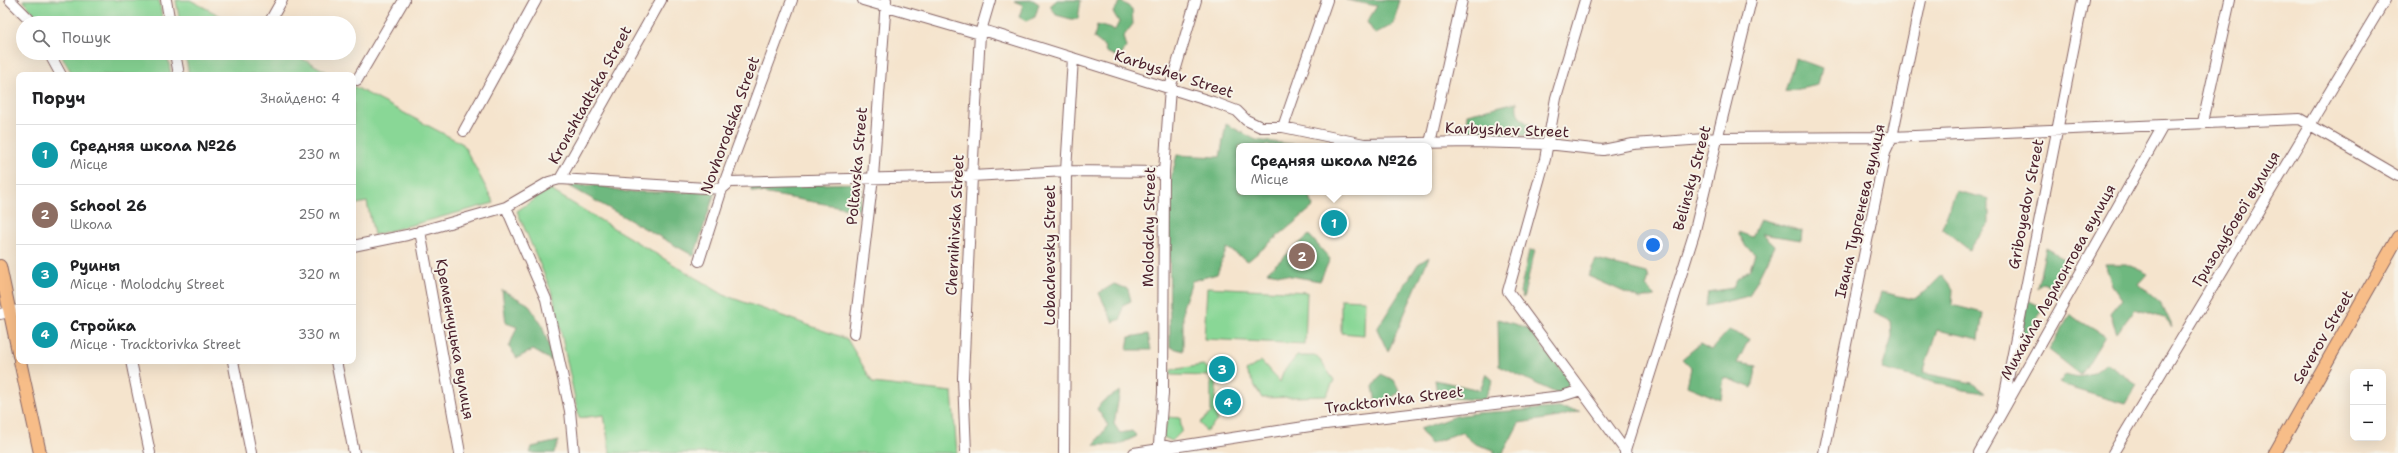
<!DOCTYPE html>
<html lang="uk">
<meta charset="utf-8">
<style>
:root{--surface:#fff;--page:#f2f2f2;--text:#202124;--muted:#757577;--line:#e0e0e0;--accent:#c8321e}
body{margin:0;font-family:"Shantell Sans",sans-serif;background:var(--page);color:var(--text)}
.controls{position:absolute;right:12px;bottom:12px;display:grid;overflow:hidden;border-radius:8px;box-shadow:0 4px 16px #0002}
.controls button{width:36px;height:36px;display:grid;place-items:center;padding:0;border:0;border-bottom:1px solid var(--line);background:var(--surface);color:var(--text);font:20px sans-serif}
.you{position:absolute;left:1653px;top:245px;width:14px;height:14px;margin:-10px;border:3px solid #fff;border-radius:50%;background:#1a73e8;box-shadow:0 0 0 6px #1a73e833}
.badge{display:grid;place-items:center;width:26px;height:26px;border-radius:50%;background:var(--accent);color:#fff;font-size:13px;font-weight:700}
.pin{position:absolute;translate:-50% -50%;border:2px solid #fff;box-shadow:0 1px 4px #0006}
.popup{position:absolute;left:1236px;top:143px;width:196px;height:52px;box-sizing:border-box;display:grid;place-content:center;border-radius:8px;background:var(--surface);filter:drop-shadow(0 1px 3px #0005);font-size:13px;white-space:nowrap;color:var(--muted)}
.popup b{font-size:15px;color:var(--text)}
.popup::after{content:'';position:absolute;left:50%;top:100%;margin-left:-8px;border:8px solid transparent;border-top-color:var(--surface)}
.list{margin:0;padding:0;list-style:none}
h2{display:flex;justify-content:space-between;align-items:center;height:52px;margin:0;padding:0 16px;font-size:17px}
h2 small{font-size:13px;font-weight:400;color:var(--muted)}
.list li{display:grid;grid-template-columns:26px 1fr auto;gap:12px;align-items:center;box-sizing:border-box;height:60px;padding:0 16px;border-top:1px solid var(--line)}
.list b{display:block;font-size:15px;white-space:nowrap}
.list p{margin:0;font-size:13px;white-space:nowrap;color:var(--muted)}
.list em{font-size:13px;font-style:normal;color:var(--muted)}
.icon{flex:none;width:22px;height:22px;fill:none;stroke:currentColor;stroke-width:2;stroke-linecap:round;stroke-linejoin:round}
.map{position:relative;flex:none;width:2398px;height:453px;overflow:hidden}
.search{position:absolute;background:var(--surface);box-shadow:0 4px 16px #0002;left:16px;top:16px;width:340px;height:44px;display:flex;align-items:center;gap:10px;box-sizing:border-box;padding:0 14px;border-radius:22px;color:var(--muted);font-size:15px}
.panel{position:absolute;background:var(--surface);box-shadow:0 4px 16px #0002;left:16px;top:72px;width:340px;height:292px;border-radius:8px}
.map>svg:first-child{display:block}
</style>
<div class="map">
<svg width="2398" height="453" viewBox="0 0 2398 453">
<rect width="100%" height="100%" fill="#f7f3e8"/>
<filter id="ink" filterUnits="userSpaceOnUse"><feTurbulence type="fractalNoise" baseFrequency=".025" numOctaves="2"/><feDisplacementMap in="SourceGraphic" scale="8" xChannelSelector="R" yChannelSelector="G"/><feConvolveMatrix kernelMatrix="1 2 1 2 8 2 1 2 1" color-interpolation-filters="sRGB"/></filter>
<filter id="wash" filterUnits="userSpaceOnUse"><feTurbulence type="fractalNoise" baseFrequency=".012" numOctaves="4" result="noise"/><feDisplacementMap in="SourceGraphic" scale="16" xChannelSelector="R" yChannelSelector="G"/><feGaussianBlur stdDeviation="0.9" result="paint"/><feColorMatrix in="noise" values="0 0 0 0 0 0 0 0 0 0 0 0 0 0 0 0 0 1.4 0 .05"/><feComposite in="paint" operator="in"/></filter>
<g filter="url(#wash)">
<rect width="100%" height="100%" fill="#f5e4cd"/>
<path fill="#89d796" stroke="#6a7b60" d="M 23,0 L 159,0 L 163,23 L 41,23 Z
M 176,0 L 190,0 L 234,23 L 180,23 Z
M 60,53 L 167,53 L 171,75 L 73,75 Z
M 185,53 L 291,53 L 333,75 L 189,75 Z
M 353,86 L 463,144 L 494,203 L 374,235 L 367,202 L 353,205 Z
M 549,189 L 724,295 L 847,339 L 873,383 L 952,392 L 957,453 L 610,453 L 604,415 L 579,418 L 553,295 L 517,211 Z
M 1207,287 L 1307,292 L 1305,344 L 1204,339 Z
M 1341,299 L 1365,300 L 1364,335 L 1341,333 Z
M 1297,356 L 1317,356 L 1334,380 L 1326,396 L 1262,398 L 1246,371 L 1261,361 L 1280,382 L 1283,372 Z
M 1203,365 L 1217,375 L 1215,401 L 1217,421 L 1206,431 L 1200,423 L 1211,413 L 1211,376 L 1171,375 L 1171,370 Z
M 1168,417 L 1180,418 L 1182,431 L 1172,441 L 1163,437 Z"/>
<path fill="#6eb87f" stroke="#5c6c55" d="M 1033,0 L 1039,4 L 1035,17 L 1026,21 L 1019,17 L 1023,5 L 1014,1 Z
M 1057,0 L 1081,0 L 1078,19 L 1071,19 L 1056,15 L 1050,6 Z
M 1346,0 L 1400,0 L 1394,24 L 1375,34 L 1367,22 L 1377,6 Z
M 1121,1 L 1132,9 L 1133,24 L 1123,37 L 1126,47 L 1120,58 L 1106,52 L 1104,46 L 1094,38 L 1097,25 L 1115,30 L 1119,22 L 1113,12 Z
M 1795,58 L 1822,68 L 1818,85 L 1785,92 Z
M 1517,102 C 1515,117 1524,122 1536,128 L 1533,135 L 1484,137 L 1466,134 L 1467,114 Z
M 1226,124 L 1256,140 L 1299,145 L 1239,146 L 1239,192 L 1309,192 L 1313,207 L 1248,261 L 1227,248 L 1217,274 L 1192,281 L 1183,307 L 1183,351 L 1170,347 L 1169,186 L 1177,155 L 1220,157 Z
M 862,183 L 859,210 L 751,191 L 751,186 Z
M 596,185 L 627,192 L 715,192 L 694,256 L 569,186 Z
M 1956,191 L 1989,199 L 1989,224 L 1969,250 L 1942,228 Z
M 1760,219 L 1802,231 L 1801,240 L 1761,234 L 1774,246 L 1749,296 L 1706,306 L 1708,292 L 1733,288 L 1737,279 L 1750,269 L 1755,254 L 1746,247 L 1738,232 L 1752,237 Z
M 1309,235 L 1330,259 L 1320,281 L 1267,272 Z
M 2046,248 L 2068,260 L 2057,289 L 2043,283 L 2037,288 Z
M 1535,250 L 1523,298 L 1520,292 L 1529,251 Z
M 1429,257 L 1388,352 L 1377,329 L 1418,264 Z
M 1596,260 L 1647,273 L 1649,278 L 1646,287 L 1655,296 L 1640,299 L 1588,276 Z
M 2105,264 L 2127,264 L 2148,274 L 2139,284 L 2161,303 L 2172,327 L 2164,318 L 2135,309 L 2117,333 L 2110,314 L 2122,299 L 2112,285 Z
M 1942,275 L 1953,289 L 1952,305 L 1983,313 L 1979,339 L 1937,330 L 1923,373 L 1972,383 L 1985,393 L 1964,390 L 1882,369 L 1892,337 L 1891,321 L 1874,313 L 1881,292 L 1913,299 L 1925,292 Z
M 1114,284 L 1128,289 L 1131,301 L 1123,305 L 1121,319 L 1113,322 L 1099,293 Z
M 502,290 L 528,304 L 542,325 L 554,362 L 533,350 L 517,358 L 509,347 L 517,327 L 506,323 Z
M 2027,300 L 2044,308 L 2018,348 Z
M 2070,315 L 2105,336 L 2081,375 L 2049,350 Z
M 1498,319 L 1527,328 L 1571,382 L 1562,396 L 1499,366 Z
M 1729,330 L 1749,339 L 1737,363 L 1757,366 L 1752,388 L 1724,377 L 1721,400 L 1687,386 L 1691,368 L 1682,359 L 1700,344 L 1711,350 Z
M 1148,334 L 1151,350 L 1127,350 L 1129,337 Z
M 2106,363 L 2137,384 L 2125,404 L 2074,389 L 2059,383 L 2066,374 C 2082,380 2094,375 2106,363 Z
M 1381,374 L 1394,380 L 1400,392 L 1377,407 L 1373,387 Z
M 1486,374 L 1493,380 L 1484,400 L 1450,398 L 1437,393 L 1435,380 L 1480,390 Z
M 1120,391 L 1114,424 L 1120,433 L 1132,431 L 1137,436 L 1118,445 L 1094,445 L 1108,425 L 1097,409 L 1102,402 Z
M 1558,408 L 1580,411 L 1559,417 L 1519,423 L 1503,453 L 1494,453 L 1494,450 L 1475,444 L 1461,432 L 1430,444 L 1420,429 L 1456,416 L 1477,413 Z
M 559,441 L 554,453 L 530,453 L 532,447 Z"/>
</g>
<g filter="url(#ink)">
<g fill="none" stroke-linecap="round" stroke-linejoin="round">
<g stroke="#866464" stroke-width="12">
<path id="minor" d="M 10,0 L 33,23
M 166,0 L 170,23
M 863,0 L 980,34 L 986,31 L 1213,102 L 1237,111 L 1246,120 L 1261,127 L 1283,127 L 1364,144 L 1470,142 L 1547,144 L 1603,150 L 1633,144 L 1719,138 L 1892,137 L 2300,119 L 2398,176
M 269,23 L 282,0
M 49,53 L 61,75
M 175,53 L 179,75
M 357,80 L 404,0
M 2203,122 L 2230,0
M 1283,127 L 1327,0
M 464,131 L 536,0
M 1430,143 L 1462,0
M 560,179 L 722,189 L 730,182 L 972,176 L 1066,171 L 1164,172
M 420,231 L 460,453
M 353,246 L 407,235 L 506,207
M 699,261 L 722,189 L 792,0
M 0,314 L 19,310
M 854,334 L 873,177 L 886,0
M 131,361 L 150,453
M 233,361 L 251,453
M 336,361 L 354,453
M 1581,390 L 1508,291 L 1545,159 L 1556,98 L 1585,0
M 2001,414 L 2083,0
M 1170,447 L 1159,444 L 1163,393 L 1164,172 L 1170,88 L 1196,0
M 574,453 L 570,411 L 546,299 L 506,207 L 549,182 L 560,179 L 661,0
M 966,453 L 963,378 L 972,176 L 980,34 L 990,0
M 1064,453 L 1066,171 L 1073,58
M 1134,453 L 1317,425 L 1562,396 L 1581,390 L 1627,453
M 1625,453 L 1694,234 L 1751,0
M 1824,453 L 1885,152 L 1892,137 L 1921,0
M 1979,453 L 2163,126
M 2113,453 L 2385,0"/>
</g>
<g stroke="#866464" stroke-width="14">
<path id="major" d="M 0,266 L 19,356
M 20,361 L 40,453
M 2275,453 L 2398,237"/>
</g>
<use href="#minor" stroke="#fff" stroke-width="10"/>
<use href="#major" stroke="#f7bd88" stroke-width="12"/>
</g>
</g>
<g text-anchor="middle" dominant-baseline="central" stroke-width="4" stroke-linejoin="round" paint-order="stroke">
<g font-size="15" fill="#4a1f2b" stroke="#f7f3e8">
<text transform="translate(1174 74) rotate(18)">Karbyshev Street</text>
<text transform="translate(590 95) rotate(-61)">Kronshtadtska Street</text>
<text transform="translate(730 125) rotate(-70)">Novhorodska Street</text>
<text transform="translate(1507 130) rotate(2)">Karbyshev Street</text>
<text transform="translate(857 166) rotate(-85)">Poltavska Street</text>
<text transform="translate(1692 178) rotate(-75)">Belinsky Street</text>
<text transform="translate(2026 204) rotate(-79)">Griboyedov Street</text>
<text transform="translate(1860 211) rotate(-77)">Івана Тургенєва вулиця</text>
<text transform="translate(2236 219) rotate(-59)">Гризодубової вулиця</text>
<text transform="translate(955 225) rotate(-87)">Chernihivska Street</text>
<text transform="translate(1149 227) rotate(-89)">Molodchy Street</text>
<text transform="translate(1050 255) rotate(-90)">Lobachevsky Street</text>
<text transform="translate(2058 282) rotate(-61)">Михайла Лермонтова вулиця</text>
<text transform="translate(2323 337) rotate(-60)">Severov Street</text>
<text transform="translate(455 339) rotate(80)">Кременчуцька вулиця</text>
<text transform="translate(1394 400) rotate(-7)">Tracktorivka Street</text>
</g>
</g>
</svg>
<div class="controls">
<button>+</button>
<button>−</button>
</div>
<div class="you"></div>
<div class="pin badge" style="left:1334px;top:223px;background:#0f9aa8">1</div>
<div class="popup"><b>Средняя школа №26</b>Місце</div>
<div class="pin badge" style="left:1302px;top:256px;background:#8d6e63">2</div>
<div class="pin badge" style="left:1222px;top:369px;background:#0f9aa8">3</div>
<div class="pin badge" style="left:1228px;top:402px;background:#0f9aa8">4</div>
<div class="search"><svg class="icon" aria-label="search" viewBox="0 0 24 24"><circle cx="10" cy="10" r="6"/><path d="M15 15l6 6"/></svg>Пошук</div>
<section class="panel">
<h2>Поруч<small>Знайдено: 4</small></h2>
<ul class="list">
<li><span class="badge" style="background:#0f9aa8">1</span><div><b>Средняя школа №26</b><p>Місце</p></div><em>230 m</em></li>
<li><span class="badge" style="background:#8d6e63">2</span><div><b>School 26</b><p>Школа</p></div><em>250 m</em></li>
<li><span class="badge" style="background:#0f9aa8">3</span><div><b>Руины</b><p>Місце · Molodchy Street</p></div><em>320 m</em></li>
<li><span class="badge" style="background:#0f9aa8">4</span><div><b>Стройка</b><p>Місце · Tracktorivka Street</p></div><em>330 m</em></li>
</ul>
</section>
</div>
